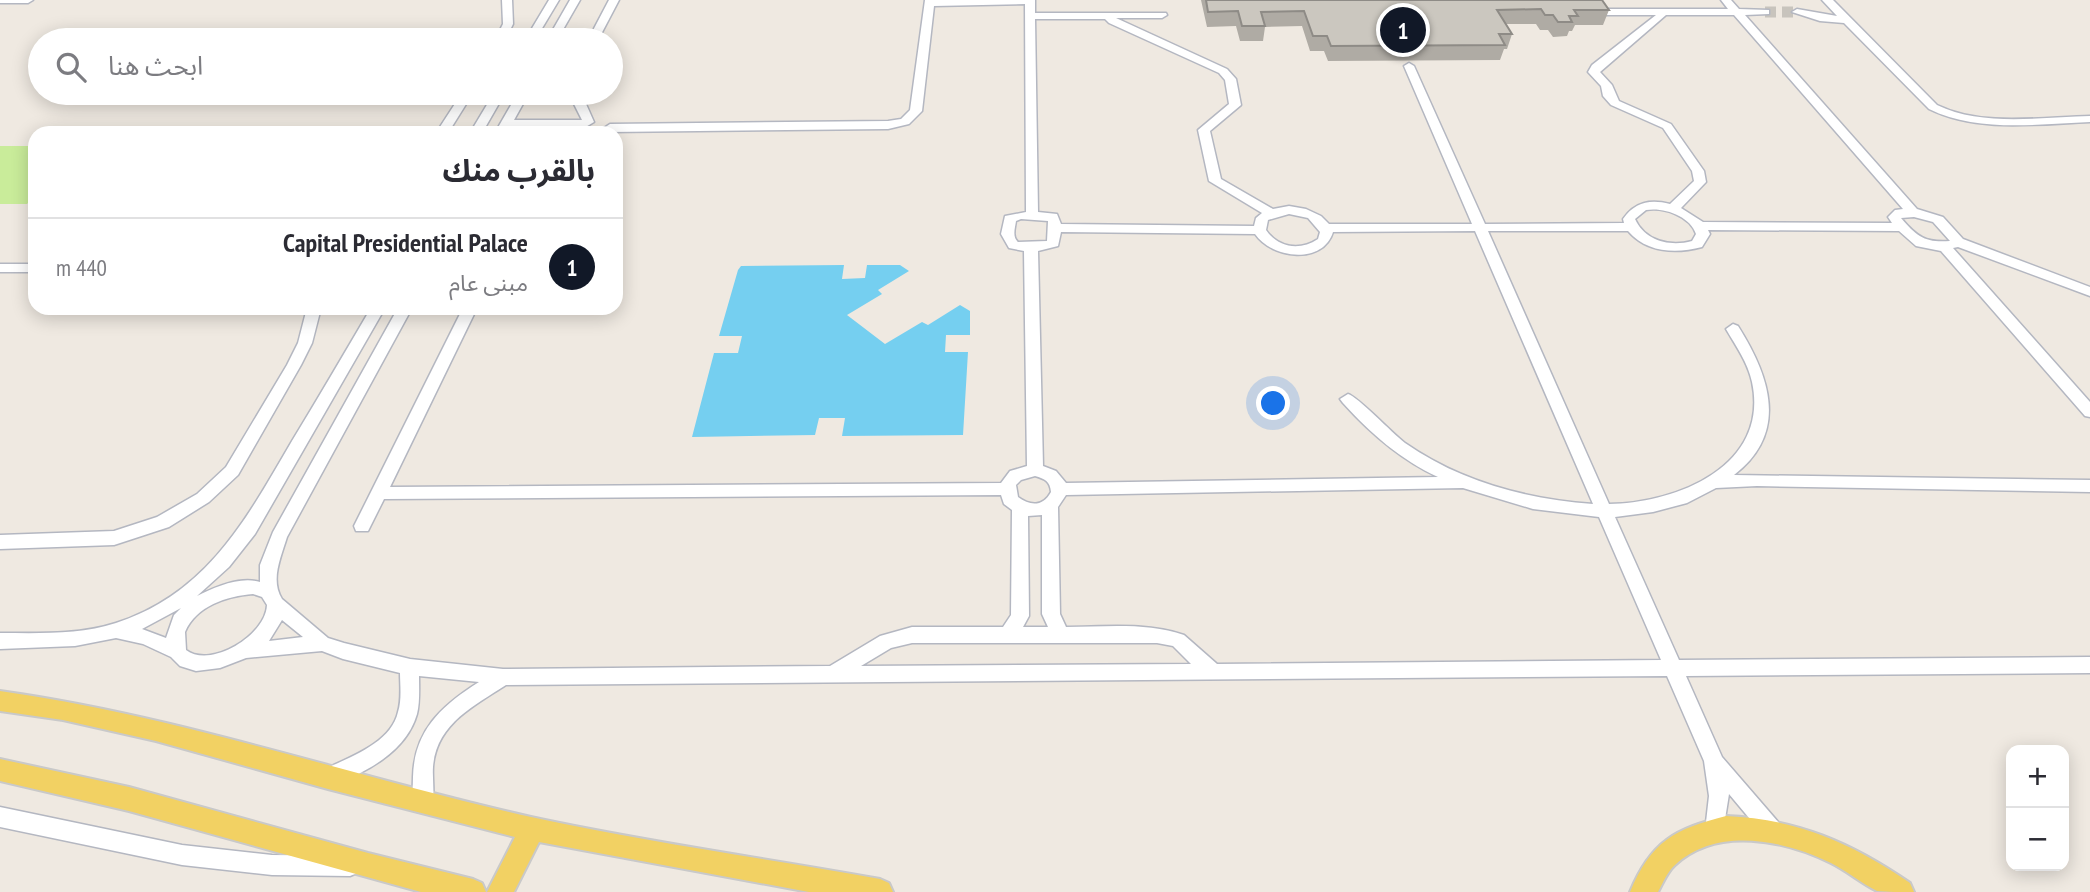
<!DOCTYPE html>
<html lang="ar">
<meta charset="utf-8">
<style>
:root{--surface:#fff;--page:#f2f2f3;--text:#2b2b33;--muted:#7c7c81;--line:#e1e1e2;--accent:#111827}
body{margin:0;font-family:"PT Sans Narrow","Noto Sans Arabic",sans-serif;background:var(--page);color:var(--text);direction:rtl}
.controls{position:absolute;right:21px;bottom:21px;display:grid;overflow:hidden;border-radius:14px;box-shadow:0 4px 18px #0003}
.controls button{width:63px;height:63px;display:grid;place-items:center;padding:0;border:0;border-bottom:2px solid var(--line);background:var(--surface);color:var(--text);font:35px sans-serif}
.you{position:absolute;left:1274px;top:404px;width:24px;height:24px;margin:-18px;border:5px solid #fff;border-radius:50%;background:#1a73e8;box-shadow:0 0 0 10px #1a73e833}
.badge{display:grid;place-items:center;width:46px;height:46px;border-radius:50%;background:var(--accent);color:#fff;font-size:23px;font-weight:700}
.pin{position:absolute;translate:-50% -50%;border:4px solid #fff;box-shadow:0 2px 7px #0006}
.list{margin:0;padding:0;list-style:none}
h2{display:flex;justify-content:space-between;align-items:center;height:91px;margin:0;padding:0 28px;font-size:30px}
h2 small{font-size:23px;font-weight:400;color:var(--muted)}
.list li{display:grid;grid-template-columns:46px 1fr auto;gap:21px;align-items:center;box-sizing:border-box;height:98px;padding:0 28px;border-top:2px solid var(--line)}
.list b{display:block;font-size:26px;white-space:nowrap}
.list p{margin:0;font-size:23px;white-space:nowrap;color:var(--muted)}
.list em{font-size:23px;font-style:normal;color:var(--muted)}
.icon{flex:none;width:38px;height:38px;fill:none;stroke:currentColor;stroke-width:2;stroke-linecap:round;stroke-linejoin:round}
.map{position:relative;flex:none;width:2090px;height:892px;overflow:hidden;direction:ltr}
.search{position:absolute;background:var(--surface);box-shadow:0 4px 18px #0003;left:28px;top:28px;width:595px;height:77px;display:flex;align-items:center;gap:18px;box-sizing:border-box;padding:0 24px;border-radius:38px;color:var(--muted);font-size:26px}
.panel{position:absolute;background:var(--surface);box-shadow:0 4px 18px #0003;left:28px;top:126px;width:595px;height:189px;border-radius:21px;direction:rtl}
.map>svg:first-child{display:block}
</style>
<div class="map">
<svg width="2090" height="892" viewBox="0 0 2090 892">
<rect width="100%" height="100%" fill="#efe9e1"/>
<path fill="#c9ec9a" d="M 0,146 L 35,146 L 35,196 L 27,204 L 0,204 Z"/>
<path fill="#75cff0" d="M 844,265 L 842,279 L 865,278 L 867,265 L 900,265 L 909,271 L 878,290 L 882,294 L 847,315 L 885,344 L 922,322 L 928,325 L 960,305 L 970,311 L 970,335 L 946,335 L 945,352 L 968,352 L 963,435 L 842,436 L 845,418 L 819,418 L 815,435 L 692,437 L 714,353 L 738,353 L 742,336 L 719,336 L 738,270 L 741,266 Z"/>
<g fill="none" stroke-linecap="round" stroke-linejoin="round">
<path stroke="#c8c4bd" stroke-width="11" stroke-dasharray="11 6" stroke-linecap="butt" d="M 1765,12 L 1797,12"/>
<g stroke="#b4b7c1" stroke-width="3">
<path id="minor" d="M 0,0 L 33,0 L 28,3 L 0,3 Z
M 502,0 L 512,0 L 513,24 L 505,40 L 495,40 L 503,24 Z
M 549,0 L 559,0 L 535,40 L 525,40 Z
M 570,0 L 580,0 L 557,40 L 547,40 Z
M 609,0 L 619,0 L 598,40 L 588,40 Z
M 925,0 L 1035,0 L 1035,13 L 1166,13 L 1167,15 L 1162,18 L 1116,18 L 1227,69 L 1236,79 L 1241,105 L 1210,131 L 1221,179 L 1273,209 L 1289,206 L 1306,209 L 1321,216 L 1329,224 L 1472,224 L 1404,66 L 1409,63 L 1414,66 L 1485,224 L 1624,223 L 1623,219 C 1635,202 1650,199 1670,204 L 1694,181 L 1692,171 L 1663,128 L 1611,105 L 1603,96 L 1601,86 L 1588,72 L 1592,65 L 1656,15 L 1606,15 L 1601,12 L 1606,9 L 1728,9 L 1721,0 L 1731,0 L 1739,9 L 1769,10 L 1769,14 L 1745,15 L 1917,209 L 1943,217 L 1963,239 L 2090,287 L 2090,296 L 1958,247 L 1953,248 L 2090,402 L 2090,417 L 2085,416 L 1941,251 L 1916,246 L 1899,231 L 1708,230 L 1710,234 L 1702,247 C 1676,254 1647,253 1628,231 L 1488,231 L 1609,504 C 1677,503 1770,466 1752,382 C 1748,363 1736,346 1726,329 L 1733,324 L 1738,326 C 1769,375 1790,432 1734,475 L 2090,480 L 2090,492 L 1757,486 L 1716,488 L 1687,503 L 1653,512 L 1615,517 L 1679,660 L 2090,657 L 2090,673 L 1686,676 L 1722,757 L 1779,823 L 1782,830 L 1779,837 L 1772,840 L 1765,837 L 1729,794 L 1722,838 L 1715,841 L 1708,838 L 1705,831 L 1709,796 L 1704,761 L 1667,676 L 506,685 C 474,706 436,724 433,767 C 432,781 436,797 430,810 L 423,813 L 416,810 C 411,800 413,788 413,777 C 414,731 441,706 479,682 L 419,676 C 419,688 420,702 417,714 C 406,753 363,774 328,787 L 321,785 L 318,778 L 321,771 C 347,758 391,744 398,712 C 402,699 400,685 400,673 L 343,659 L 322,651 L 246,658 L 220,668 L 196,671 L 180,666 L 171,657 L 143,644 L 116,638 L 75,646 L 0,649 L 0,633 C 38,633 79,635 116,623 C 208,593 247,518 292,441 C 319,397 345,352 371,308 L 385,308 L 255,534 L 229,567 L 197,596 C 215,587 240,576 260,582 L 260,565 L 273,532 L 398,308 L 412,308 L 287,537 C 281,557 270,580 282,599 L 328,638 L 344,643 L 410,659 L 503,669 L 830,666 L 880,636 L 912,627 L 1003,627 L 1011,615 L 1012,510 L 1004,504 L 1001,495 L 384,499 L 368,531 L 356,531 L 354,526 L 463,308 L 477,308 L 390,487 L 1001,483 L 1010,471 L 1027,466 L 1024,251 L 1009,248 L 1001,234 L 1005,216 L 1026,212 L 1025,4 L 934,6 L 922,111 L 909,124 L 888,129 L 610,132 L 604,128 L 610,124 L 888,121 L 901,119 L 910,110 ZM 1666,15 L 1734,15 L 1903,209 L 1895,210 L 1888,217 L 1892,223 L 1703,222 L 1681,208 L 1706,182 L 1704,171 L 1671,124 L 1619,101 L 1612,85 L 1600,72 ZM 1035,19 L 1105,19 L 1109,23 L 1219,73 L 1225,80 L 1229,104 L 1198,130 L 1209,181 L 1262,213 L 1256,218 L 1254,226 L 1061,224 L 1057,214 L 1038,212 ZM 1646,210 C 1664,207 1690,216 1696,234 L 1692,241 C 1670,247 1645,241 1635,219 ZM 1289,214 L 1308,218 L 1320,232 L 1318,239 C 1300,251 1278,248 1266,230 L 1268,220 ZM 1914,217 L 1933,222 L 1950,241 C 1926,243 1917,237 1901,218 ZM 1021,219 L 1048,221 L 1047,241 L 1018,242 C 1012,237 1015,228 1016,221 ZM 1475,231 L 1593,504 C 1526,499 1461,482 1405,443 C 1392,433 1357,396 1348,394 L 1340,399 L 1343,403 C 1370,433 1401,460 1438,477 L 1066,483 L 1056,471 L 1043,466 L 1038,251 L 1058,246 L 1061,232 L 1255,234 C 1272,259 1323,265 1333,232 ZM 1035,476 C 1045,479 1050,481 1051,492 C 1043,507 1030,506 1018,497 L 1016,485 L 1021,480 ZM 1463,488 L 1533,509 L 1599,517 L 1661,660 L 1217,664 L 1184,635 C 1147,622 1104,627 1066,627 L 1060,614 L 1058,507 L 1066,495 ZM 1042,515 L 1042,614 L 1048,627 L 1023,627 L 1029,616 L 1028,516 ZM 253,594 L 262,597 L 267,605 C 266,635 211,669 186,650 L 185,632 C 196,606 227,596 253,594 ZM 181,608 L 174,615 L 166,638 L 142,629 ZM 282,620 L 303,637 L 269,641 ZM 912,643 L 1157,643 L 1173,646 L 1191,664 L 861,666 L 891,648 Z
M 1822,0 L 1833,0 L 1937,105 C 1982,127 2041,117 2090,116 L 2090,122 C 2038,124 1977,133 1929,109 L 1844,23 L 1820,21 L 1792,12 L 1797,9 L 1837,16 Z
M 462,93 L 473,93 L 448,133 L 436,133 Z
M 494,93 L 505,93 L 482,133 L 470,133 Z
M 518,93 L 529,93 L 514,120 L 582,120 L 574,104 L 573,93 L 584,93 L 586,104 L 594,122 L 584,128 L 510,128 L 507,133 L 497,133 L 496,131 Z
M 0,264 L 35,264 L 35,272 L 0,272 Z
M 307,308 L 321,308 L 312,343 L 301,365 L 238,475 L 209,502 L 169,527 L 114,545 L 0,549 L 0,535 L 114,531 L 157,517 L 197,494 L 226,467 L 287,365 L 298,343 Z
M 0,807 L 182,845 L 272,855 L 350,856 L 357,859 L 361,866 L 357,873 L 350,876 L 272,875 L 182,865 L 0,827 Z"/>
</g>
<g stroke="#c9c9c9" stroke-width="4">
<path id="major" d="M 0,691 C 180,716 353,777 531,817 C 645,842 764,858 880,879 L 889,883 L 893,892 L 809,892 L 539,842 L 514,892 L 487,892 L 515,837 L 328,789 L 156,741 L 63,720 L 0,711 Z
M 0,759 L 129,787 L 368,853 L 473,879 L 482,883 L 486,892 L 421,892 L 129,811 L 0,781 Z
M 1726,816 C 1797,819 1852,843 1910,883 L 1914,892 C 1903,892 1886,892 1877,891 C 1861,883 1847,871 1831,863 C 1784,840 1717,826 1675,865 C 1667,872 1663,883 1658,892 L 1630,892 C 1651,841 1675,829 1726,816 Z"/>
</g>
<use href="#minor" fill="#fff" fill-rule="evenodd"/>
<use href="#major" fill="#f2d163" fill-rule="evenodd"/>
</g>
<path fill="#afaba4" d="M 1201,0 L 1602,0 L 1609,10 L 1603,25 L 1575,25 L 1572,31 L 1569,31 L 1567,36 L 1553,37 L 1548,30 L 1540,30 L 1536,24 L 1506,24 L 1512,34 L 1507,49 L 1504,49 L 1500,60 L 1328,61 L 1324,51 L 1310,51 L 1302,26 L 1265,27 L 1263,41 L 1240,41 L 1236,26 L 1207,27 Z"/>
<path fill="#cbc7bf" stroke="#8e8b86" stroke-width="2" d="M 1206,0 L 1602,0 L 1609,10 L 1574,10 L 1578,16 L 1569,16 L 1572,22 L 1558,22 L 1553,15 L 1545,15 L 1541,9 L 1497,10 L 1512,34 L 1499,34 L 1505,45 L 1331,46 L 1327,36 L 1313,36 L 1304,11 L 1261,12 L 1265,26 L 1242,26 L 1238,11 L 1208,12 Z"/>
</svg>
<div class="controls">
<button>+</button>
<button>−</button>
</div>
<div class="you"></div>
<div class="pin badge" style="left:1403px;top:30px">1</div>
<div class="search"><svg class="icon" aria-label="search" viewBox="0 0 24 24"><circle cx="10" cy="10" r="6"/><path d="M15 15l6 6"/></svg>ابحث هنا</div>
<section class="panel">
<h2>بالقرب منك<small></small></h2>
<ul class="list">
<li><span class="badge">1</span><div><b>Capital Presidential Palace</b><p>مبنى عام</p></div><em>440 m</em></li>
</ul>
</section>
</div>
